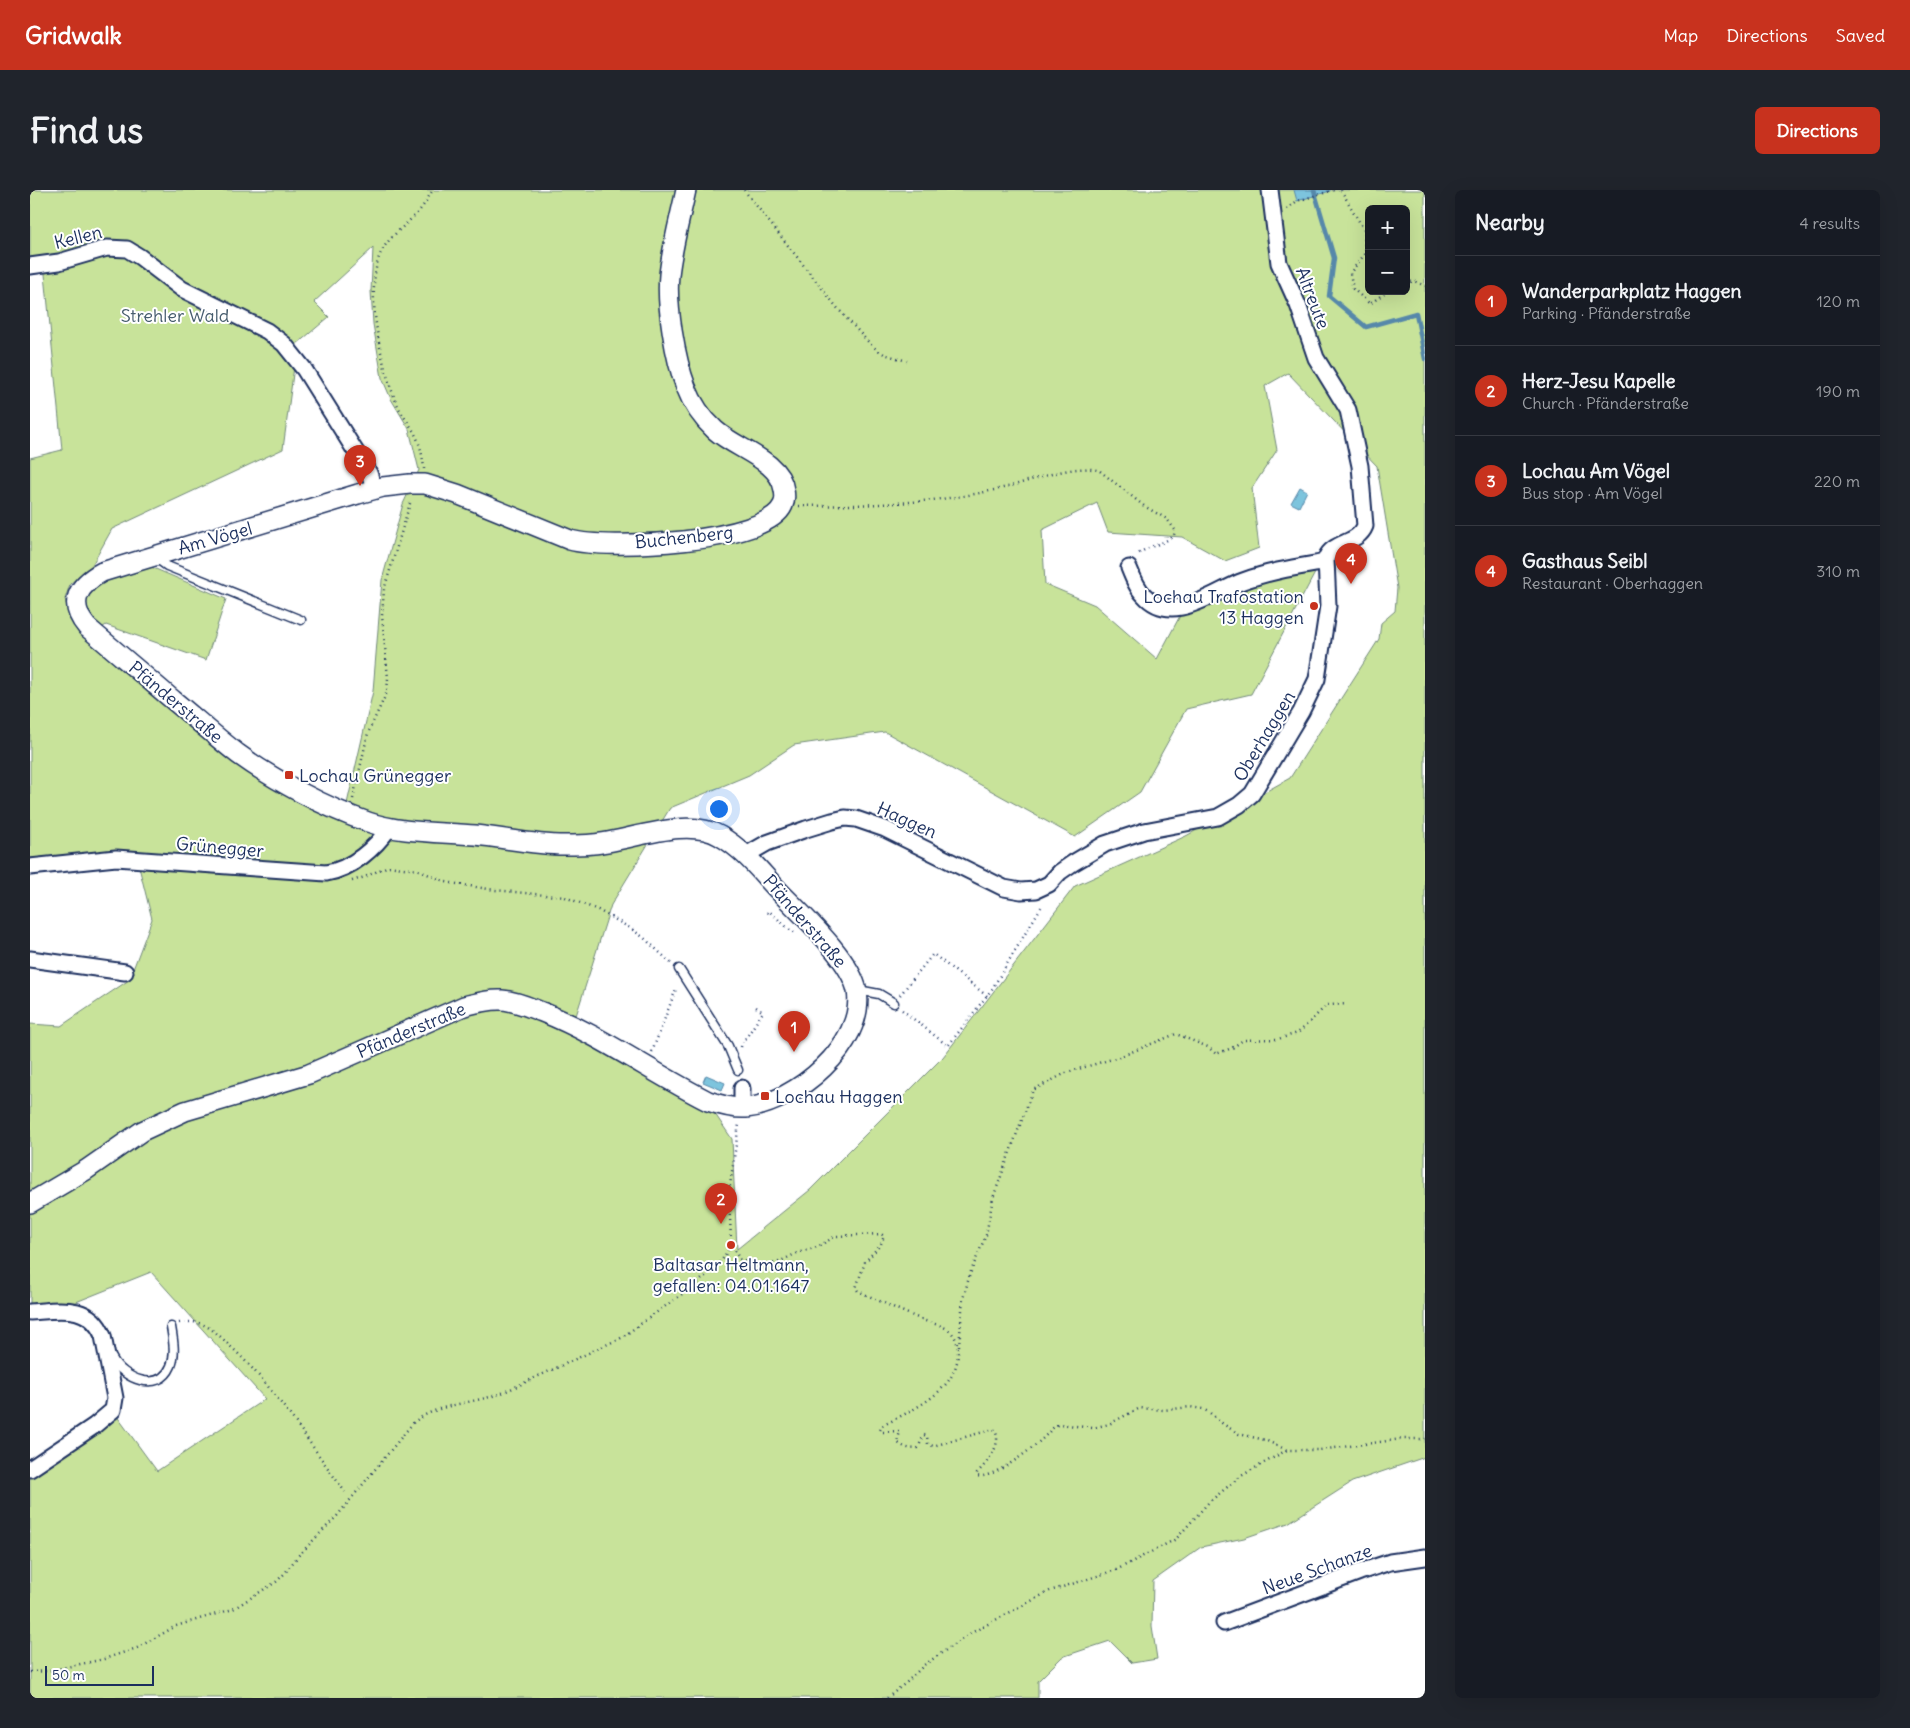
<!DOCTYPE html>
<meta charset="utf-8">
<style>
:root{--surface:#171b24;--page:#20242c;--text:#f1f3f6;--muted:#9ea1a6;--line:#363941;--accent:#c8321e}
body{margin:0;font-family:Delius,sans-serif;background:var(--page);color:var(--text)}
.controls{position:absolute;right:15px;top:15px;display:grid;overflow:hidden;border-radius:8px;box-shadow:0 5px 20px #0002}
.controls button{width:45px;height:45px;display:grid;place-items:center;padding:0;border:0;border-bottom:1px solid var(--line);background:var(--surface);color:var(--text);font:25px sans-serif}
.scale{position:absolute;left:15px;bottom:12px;width:109px;box-sizing:border-box;padding-left:5px;border:2px solid #1b2f5e;border-top:0;font-size:14px;line-height:18px;white-space:nowrap;color:#1b2f5e;-webkit-text-stroke:4px #fff;paint-order:stroke}
.you{position:absolute;left:688px;top:618px;width:18px;height:18px;margin:-12px;border:4px solid #fff;border-radius:50%;background:#1a73e8;box-shadow:0 0 0 8px #1a73e833}
.badge{display:grid;place-items:center;width:32px;height:32px;border-radius:50%;background:var(--accent);color:#fff;font-size:16px;font-weight:700}
.pin{position:absolute;translate:-50% -41px;filter:drop-shadow(0 1px 2px #0008)}
.pin::after{content:'';position:absolute;top:26px;width:18px;height:15px;background:inherit;clip-path:polygon(0 0,100% 0,50% 100%)}
.list{margin:0;padding:0;list-style:none}
h2{display:flex;justify-content:space-between;align-items:center;height:65px;margin:0;padding:0 20px;font-size:21px}
h2 small{font-size:16px;font-weight:400;color:var(--muted)}
.list li{display:grid;grid-template-columns:32px 1fr auto;gap:15px;align-items:center;box-sizing:border-box;height:90px;padding:0 20px;border-top:1px solid var(--line)}
.list b{display:block;font-size:19px;white-space:nowrap}
.list p{margin:0;font-size:16px;white-space:nowrap;color:var(--muted)}
.list em{font-size:16px;font-style:normal;color:var(--muted)}
.map{position:relative;flex:none;width:1395px;height:1508px;overflow:hidden;border-radius:8px}
header{display:flex;align-items:center;gap:30px;box-sizing:border-box;height:70px;padding:0 25px;background:var(--accent);color:#fff}
header strong{font-size:24px}
nav{display:flex;gap:28px;margin-inline-start:auto;font-size:18px}
.intro{display:flex;align-items:center;justify-content:space-between;box-sizing:border-box;height:120px;padding:0 30px}
h1{margin:0;font-size:35px}
.button{padding:12px 22px;border-radius:8px;background:var(--accent);color:#fff;font-size:18px;font-weight:700}
main{display:flex;gap:30px;padding:0 30px}
aside{flex:1;background:var(--surface);border-radius:8px;box-shadow:0 5px 20px #0002}
.map>svg:first-child{display:block}
</style>
<header>
<strong>Gridwalk</strong>
<nav><a>Map</a><a>Directions</a><a>Saved</a></nav>
</header>
<div class="intro"><h1>Find us</h1><a class="button">Directions</a></div>
<main>
<div class="map">
<svg width="1395" height="1508" viewBox="0 0 1395 1508">
<rect width="100%" height="100%" fill="#fff"/>
<filter id="ink" filterUnits="userSpaceOnUse"><feTurbulence type="fractalNoise" baseFrequency=".02" numOctaves="2"/><feDisplacementMap in="SourceGraphic" scale="10" xChannelSelector="R" yChannelSelector="G"/><feConvolveMatrix kernelMatrix="1 2 1 2 8 2 1 2 1" color-interpolation-filters="sRGB"/></filter>
<g filter="url(#ink)">
<path fill="#c8e39a" stroke="#72897c" fill-rule="evenodd" d="M 0,0 L 1395,0 L 1395,1267 L 1322,1292 L 1258,1333 L 1214,1348 L 1171,1357 L 1123,1391 L 1122,1436 L 1127,1469 L 1102,1473 L 1080,1451 L 1032,1467 L 1008,1491 L 1008,1508 L 0,1508 L 0,1282 L 86,1225 L 127,1281 L 235,1209 L 121,1082 L 26,1120 L 0,1122 L 0,834 L 31,836 L 99,790 L 122,729 L 105,661 L 0,668 L 0,268 L 32,260 L 14,74 L 0,76 ZM 1339,19 L 1376,19 L 1376,101 L 1339,101 ZM 343,58 L 341,101 L 343,134 L 352,188 L 361,209 L 379,239 L 389,280 L 373,314 L 352,390 L 343,501 L 316,618 L 264,606 L 197,564 L 41,431 L 35,409 L 40,394 L 62,375 L 82,339 L 253,259 L 267,154 L 299,127 L 284,112 ZM 1258,183 L 1347,276 L 1367,398 L 1365,421 L 1351,433 L 1349,449 L 1260,588 L 1156,646 L 1045,696 L 913,867 L 780,1000 L 707,1059 L 702,949 L 685,924 L 541,845 L 480,818 L 436,823 L 356,855 L 286,888 L 155,928 L 113,948 L 63,983 L 56,980 L 112,941 L 155,921 L 279,884 L 358,840 L 443,810 L 475,801 L 545,829 L 581,715 L 640,618 L 719,585 L 764,555 L 855,542 L 1045,647 L 1110,602 L 1156,519 L 1221,504 L 1285,383 L 1224,392 L 1151,424 L 1127,469 L 1065,415 L 1015,394 L 1012,340 L 1067,313 L 1078,342 L 1152,347 L 1195,371 L 1229,358 L 1222,298 L 1247,260 L 1235,196 Z
M 121,377 L 196,409 L 176,470 L 76,435 L 69,440 L 55,416 L 62,395 Z"/>
<path fill="#7dc4dd" stroke="#5688aa" d="M 1264,0 L 1300,0 L 1300,1 L 1267,11 Z
M 1270,297 L 1277,301 L 1269,317 L 1261,313 Z
M 676,885 L 695,893 L 692,900 L 673,892 Z"/>
<g fill="none" stroke-linecap="round" stroke-linejoin="round">
<path stroke="#5688aa" stroke-width="4.5" d="M 1284,0 L 1304,68 L 1299,106 L 1336,137 L 1386,123 L 1395,169"/>
<g stroke="#1b2f5e" stroke-width="11">
<path id="service" d="M 126,368 L 137,376 L 271,430
M 649,779 L 698,856 L 708,880
M 828,800 L 849,804 L 864,813
M 82,1168 C 93,1189 129,1204 141,1176 C 146,1164 143,1149 141,1137"/>
</g>
<g stroke="#1b2f5e" stroke-width="19">
<path id="minor" d="M 0,76 L 29,72 L 77,58 L 97,59 L 110,67 L 152,99 L 237,141 L 254,154 L 274,179 L 339,283 L 345,300
M 1099,378 C 1103,388 1107,398 1114,405 C 1142,437 1185,401 1213,391 C 1240,381 1268,377 1296,372
M 716,665 L 737,653 L 776,639 L 802,631 L 815,628 L 826,629 L 855,639 L 974,698 L 991,701 L 1006,700 L 1019,694 L 1030,682 L 1043,673 L 1075,654 L 1114,641 L 1188,627 L 1209,615 L 1222,604 L 1271,522 L 1287,489 L 1298,416 L 1296,368 C 1303,351 1328,354 1335,336 L 1330,276 L 1318,220 L 1286,168 L 1268,115 L 1249,73 L 1240,0
M 0,677 L 86,668 L 296,683 C 322,679 345,658 360,637
M 0,769 L 95,782
M 712,898 L 712,919
M 0,1122 C 29,1120 60,1113 73,1146 L 85,1208 L 83,1220 L 64,1236 L 0,1279
M 1194,1433 L 1330,1382 L 1360,1372 L 1395,1367"/>
</g>
<g stroke="#1b2f5e" stroke-width="22">
<path id="tertiary" d="M 0,1013 L 56,980 L 112,941 L 155,921 L 279,884 L 434,816 C 446,813 459,809 472,810 C 486,811 499,817 512,822 C 571,845 622,883 678,911 C 690,915 703,919 716,918 C 765,913 836,854 827,801 C 821,769 771,724 748,700 C 729,680 714,660 690,646 C 656,626 600,651 563,654 C 554,655 544,655 534,655 C 504,655 475,648 445,645 C 412,642 369,643 338,632 C 296,618 244,590 208,564 C 186,547 165,528 143,510 C 114,485 85,461 57,437 C 37,413 48,395 72,382 L 328,304 L 353,297 L 380,294 L 395,294 L 427,304 L 540,350 C 575,360 736,354 753,315 C 755,311 755,305 754,300 C 750,270 706,259 685,240 C 673,229 662,213 656,197 C 645,169 636,115 639,85 C 642,57 650,28 656,0"/>
</g>
<path stroke="#1b2f5e" stroke-width="2.5" stroke-dasharray="1 4" stroke-linecap="butt" d="M 714,0 L 809,120 L 842,156 L 854,164 L 877,171
M 1311,0 L 1334,40 L 1335,64 L 1320,83 L 1323,99 L 1340,114 L 1357,101
M 1257,19 L 1267,11 L 1304,0
M 1376,93 L 1384,91 L 1395,96
M 394,279 C 393,267 390,253 384,242 C 379,233 372,225 368,216 C 352,181 331,92 354,57 C 363,44 377,34 388,22 C 394,16 398,7 403,0
M 769,316 C 838,315 910,314 977,297 C 1002,291 1046,272 1070,281 L 1114,316 L 1137,329 L 1145,340 L 1144,345 C 1134,355 1118,355 1107,365
M 323,609 L 338,543 L 357,502 L 358,488 L 352,426 L 354,400 L 381,310
M 322,691 L 335,687 L 358,676 L 388,680 L 416,692 L 427,694 L 465,700 L 535,707 L 568,720 L 600,738 L 613,747 L 641,773
M 737,723 L 739,721 L 760,740 L 766,743
M 870,805 L 903,764 L 957,806
M 872,820 L 918,856 L 962,799 L 1013,714
M 711,857 L 713,849 L 716,848 L 733,822 L 726,817
M 622,862 L 646,799
M 701,1051 L 709,1069 L 723,1074 L 736,1075 L 749,1072 L 767,1063 L 787,1057 L 806,1046 L 851,1044 L 854,1046 L 851,1054 L 835,1072 L 826,1098 L 828,1101 C 848,1110 868,1120 888,1128 C 898,1133 911,1134 920,1141 C 926,1147 928,1154 928,1162 C 928,1202 881,1220 852,1236 L 850,1240 L 852,1242 L 869,1241 L 870,1242 L 867,1252 C 873,1257 880,1260 888,1258 L 894,1245 L 897,1246 L 898,1254 L 903,1256 L 964,1239 C 974,1253 957,1273 947,1283 L 947,1286 C 961,1290 1001,1260 1011,1250 C 1018,1244 1021,1238 1029,1234 L 1063,1238 L 1079,1234 L 1110,1218 L 1134,1220 L 1160,1217 L 1173,1219 L 1180,1223 L 1193,1234 L 1209,1244 L 1235,1250 L 1257,1260 L 1290,1260 L 1372,1249 L 1395,1249
M 149,1133 C 157,1132 164,1131 172,1134 C 183,1139 191,1147 199,1155 C 244,1196 279,1253 315,1302
M 929,1156 L 933,1109 L 940,1084 L 956,1045 L 963,1008 L 1003,900 L 1038,882 L 1089,867 L 1146,844 L 1178,857 L 1186,864 L 1202,858 L 1213,850 L 1248,849 L 1268,843 L 1297,815 L 1317,814
M 0,1482 L 18,1481 L 74,1469 L 107,1458 L 146,1436 L 203,1419 L 246,1392 L 255,1383 L 268,1366 L 307,1326 L 383,1233 C 407,1213 443,1214 472,1203 L 591,1148 L 669,1092 L 692,1070 L 698,1060 L 701,1051 L 699,1002 L 709,934
M 857,1508 L 877,1492 L 894,1475 L 941,1443 L 1020,1401 L 1086,1380 L 1146,1349 L 1179,1312 L 1211,1286 L 1257,1260"/>
<use href="#service" stroke="#fff" stroke-width="8"/>
<use href="#minor" stroke="#fff" stroke-width="15"/>
<use href="#tertiary" stroke="#fff" stroke-width="19"/>
</g>
</g>
<g fill="#c8321e" stroke="#fff" stroke-width="2">
<circle cx="1284" cy="416" r="5"/>
<rect x="254" y="580" width="10" height="10" rx="2.5"/>
<rect x="730" y="901" width="10" height="10" rx="2.5"/>
<circle cx="701" cy="1055" r="5"/>
</g>
<g text-anchor="middle" dominant-baseline="central" stroke-width="4" stroke-linejoin="round" paint-order="stroke">
<g font-size="18" fill="#1b2f5e" stroke="#fff">
<text transform="translate(48 47) rotate(-14)">Kellen</text>
<text transform="translate(1283 108) rotate(69)">Altreute</text>
<text transform="translate(654 347) rotate(-6)">Buchenberg</text>
<text transform="translate(185 348) rotate(-16)">Am Vögel</text>
<text transform="translate(146 512) rotate(40)">Pfänderstraße</text>
<text transform="translate(1234 546) rotate(-59)">Oberhaggen</text>
<text transform="translate(877 630) rotate(24)">Haggen</text>
<text transform="translate(190 657) rotate(5)">Grünegger</text>
<text transform="translate(775 731) rotate(49)">Pfänderstraße</text>
<text transform="translate(381 840) rotate(-23)">Pfänderstraße</text>
<text transform="translate(1287 1379) rotate(-20)">Neue Schanze</text>
</g>
<g font-size="18" fill="#465c6d" stroke="#fff">
<text x="145" y="125">Strehler Wald</text>
</g>
<g font-size="18" fill="#1b2f5e" stroke="#fff" text-anchor="start">
<text x="1274" y="406" text-anchor="end">Lochau Trafostation<tspan x="1274" dy="21">13 Haggen</tspan></text>
<text x="269" y="585">Lochau Grünegger</text>
<text x="745" y="906">Lochau Haggen</text>
<text x="701" y="1074" text-anchor="middle">Baltasar Heltmann,<tspan x="701" dy="21">gefallen: 04.01.1647</tspan></text>
</g>
</g>
</svg>
<div class="controls">
<button>+</button>
<button>−</button>
</div>
<div class="scale">50 m</div>
<div class="you"></div>
<div class="pin badge" style="left:764px;top:862px">1</div>
<div class="pin badge" style="left:691px;top:1034px">2</div>
<div class="pin badge" style="left:330px;top:296px">3</div>
<div class="pin badge" style="left:1321px;top:394px">4</div>
</div>
<aside>
<h2>Nearby<small>4 results</small></h2>
<ul class="list">
<li><span class="badge">1</span><div><b>Wanderparkplatz Haggen</b><p>Parking · Pfänderstraße</p></div><em>120 m</em></li>
<li><span class="badge">2</span><div><b>Herz-Jesu Kapelle</b><p>Church · Pfänderstraße</p></div><em>190 m</em></li>
<li><span class="badge">3</span><div><b>Lochau Am Vögel</b><p>Bus stop · Am Vögel</p></div><em>220 m</em></li>
<li><span class="badge">4</span><div><b>Gasthaus Seibl</b><p>Restaurant · Oberhaggen</p></div><em>310 m</em></li>
</ul>
</aside>
</main>
